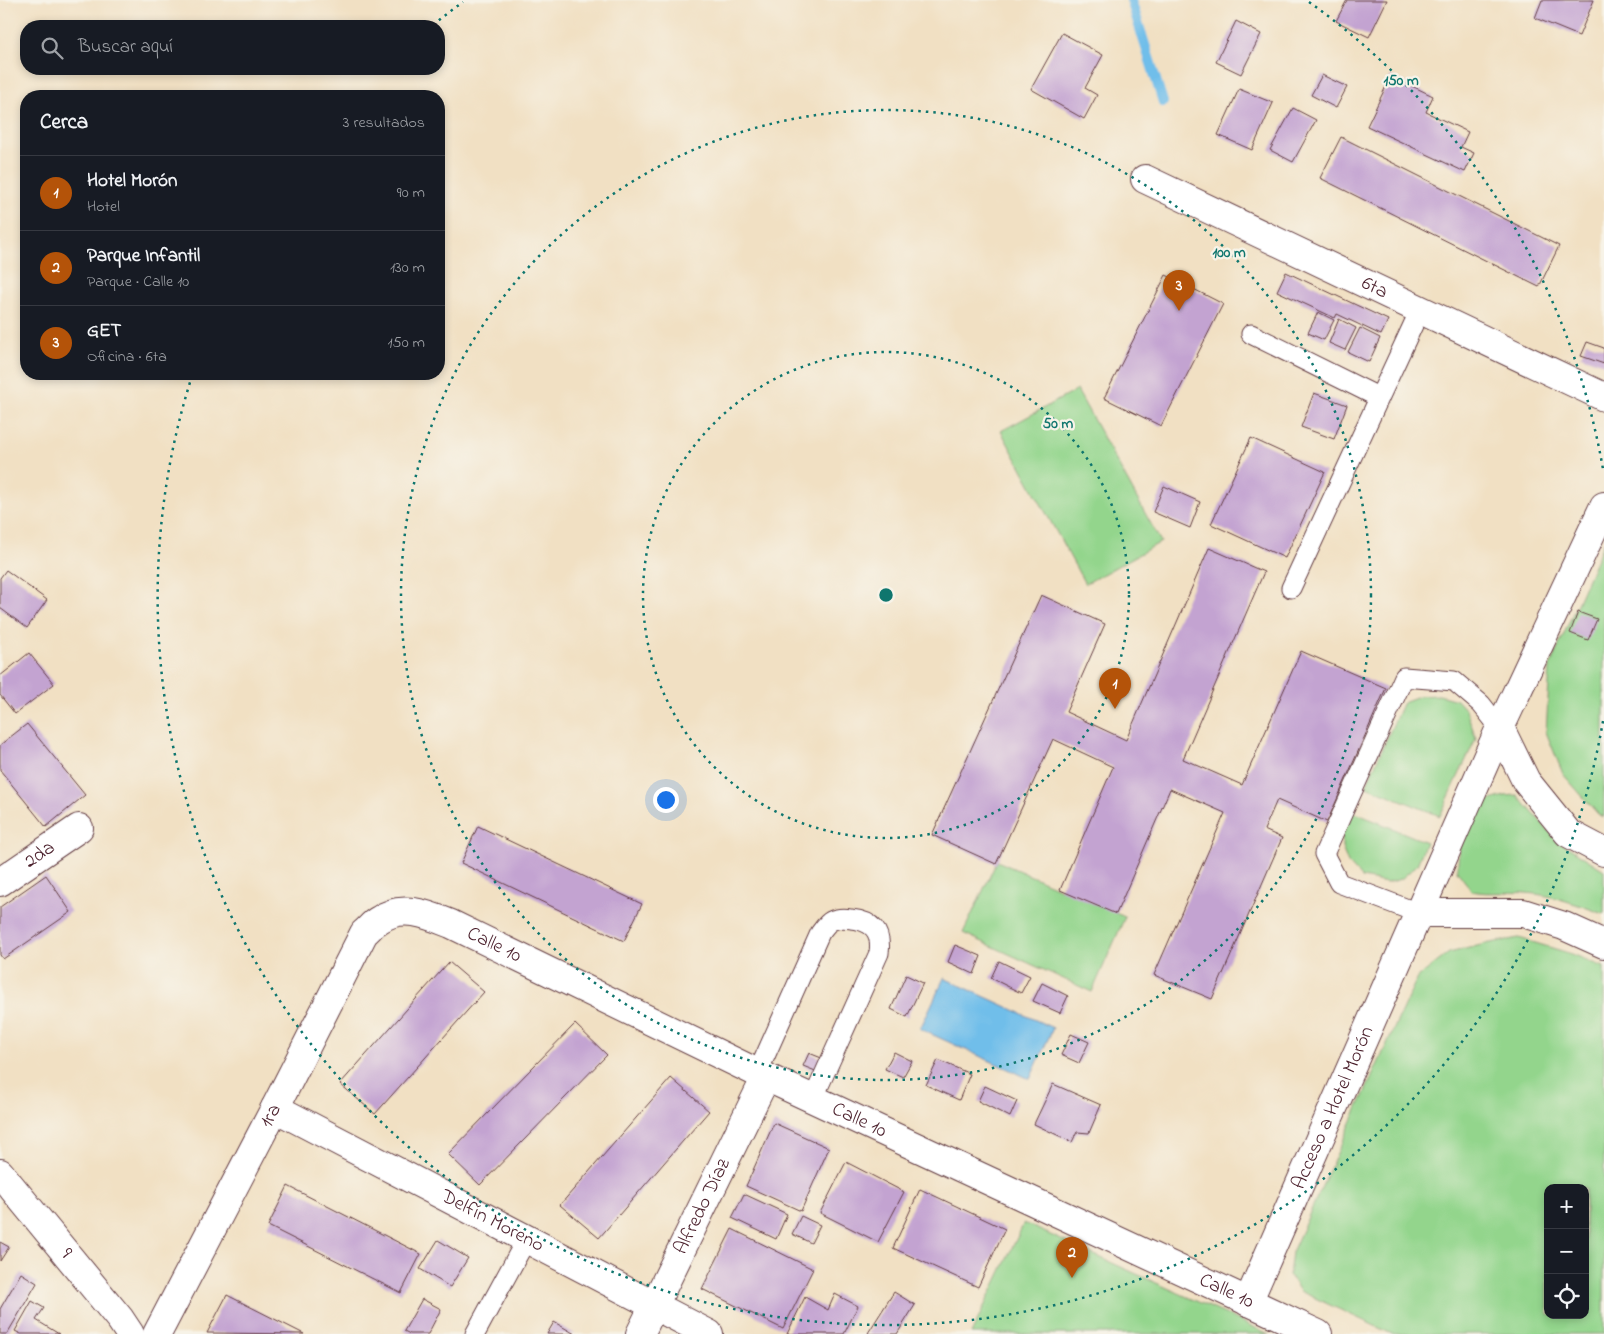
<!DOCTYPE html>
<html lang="es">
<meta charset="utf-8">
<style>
:root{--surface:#171b24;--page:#242831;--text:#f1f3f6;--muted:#9ea1a6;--line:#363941;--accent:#b45309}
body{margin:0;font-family:"Indie Flower",sans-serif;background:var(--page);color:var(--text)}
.controls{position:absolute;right:15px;bottom:15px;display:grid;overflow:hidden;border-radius:10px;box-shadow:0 2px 8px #0003}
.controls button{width:45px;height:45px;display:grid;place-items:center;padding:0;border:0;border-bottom:1px solid var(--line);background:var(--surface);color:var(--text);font:25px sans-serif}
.you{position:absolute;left:665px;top:799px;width:18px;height:18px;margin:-12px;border:4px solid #fff;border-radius:50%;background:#1a73e8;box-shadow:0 0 0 8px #1a73e833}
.badge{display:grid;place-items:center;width:32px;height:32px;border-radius:50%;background:var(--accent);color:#fff;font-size:16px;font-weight:700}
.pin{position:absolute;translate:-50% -41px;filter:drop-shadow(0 1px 2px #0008)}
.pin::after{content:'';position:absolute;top:26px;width:18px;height:15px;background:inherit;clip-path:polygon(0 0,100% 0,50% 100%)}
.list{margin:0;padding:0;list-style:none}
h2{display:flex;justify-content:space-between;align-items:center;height:65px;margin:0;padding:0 20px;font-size:21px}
h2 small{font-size:16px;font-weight:400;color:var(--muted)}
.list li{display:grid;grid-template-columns:32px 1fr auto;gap:15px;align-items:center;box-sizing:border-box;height:75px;padding:0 20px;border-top:1px solid var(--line)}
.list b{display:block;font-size:19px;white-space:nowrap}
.list p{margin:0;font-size:16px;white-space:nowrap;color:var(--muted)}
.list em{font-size:16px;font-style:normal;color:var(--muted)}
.icon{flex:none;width:28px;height:28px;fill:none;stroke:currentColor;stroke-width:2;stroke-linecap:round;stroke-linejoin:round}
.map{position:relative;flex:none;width:1604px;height:1334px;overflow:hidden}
.search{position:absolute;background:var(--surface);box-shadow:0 2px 8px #0003;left:20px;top:20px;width:425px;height:55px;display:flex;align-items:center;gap:12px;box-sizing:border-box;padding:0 18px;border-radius:20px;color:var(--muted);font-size:19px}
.panel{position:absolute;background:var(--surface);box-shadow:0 2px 8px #0003;left:20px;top:90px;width:425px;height:290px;border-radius:20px}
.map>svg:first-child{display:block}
</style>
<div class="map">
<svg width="1604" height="1334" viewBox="0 0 1604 1334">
<rect width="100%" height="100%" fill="#f7f3e8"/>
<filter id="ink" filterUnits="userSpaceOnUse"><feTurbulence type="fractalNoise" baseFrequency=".02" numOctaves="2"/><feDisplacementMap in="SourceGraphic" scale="10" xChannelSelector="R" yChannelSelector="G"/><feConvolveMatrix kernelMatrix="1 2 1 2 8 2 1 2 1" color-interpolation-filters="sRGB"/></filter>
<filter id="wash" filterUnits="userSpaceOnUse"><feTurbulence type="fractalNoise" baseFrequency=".0096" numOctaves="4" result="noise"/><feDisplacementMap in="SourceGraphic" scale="20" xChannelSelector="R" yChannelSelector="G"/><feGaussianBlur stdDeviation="1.12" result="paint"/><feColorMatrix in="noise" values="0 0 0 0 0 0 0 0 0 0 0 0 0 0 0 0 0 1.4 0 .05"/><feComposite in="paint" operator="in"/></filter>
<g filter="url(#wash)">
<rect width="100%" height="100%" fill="#f1e0c3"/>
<path fill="#93d58c" stroke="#6e7a5c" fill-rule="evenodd" d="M 1077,390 L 1161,542 L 1085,584 L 1001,431 Z
M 1604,542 L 1604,817 L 1598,814 L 1563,774 L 1546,732 L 1550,666 Z
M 1439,695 L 1457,700 L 1466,710 L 1476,738 L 1440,816 L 1366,786 L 1403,702 L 1419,696 Z
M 1517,795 L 1557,840 L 1604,870 L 1604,914 C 1578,905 1554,895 1526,893 C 1508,891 1490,895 1472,891 L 1457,871 L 1460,845 L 1484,802 L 1504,796 Z
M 1353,812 L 1426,842 L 1417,865 L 1401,879 L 1387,883 L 1362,878 L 1348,863 L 1342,848 L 1342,835 Z
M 997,861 L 1125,917 L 1092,992 L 963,933 Z
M 1519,938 L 1572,954 L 1604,967 L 1604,1334 L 1392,1334 L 1300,1291 L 1289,1275 L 1292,1252 L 1417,978 L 1449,953 L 1485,944 ZM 1548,1188 L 1585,1188 L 1585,1315 L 1548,1315 Z
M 1024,1223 L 1269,1334 L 971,1334 Z"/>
<path fill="#6fbeea" stroke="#5c6e8a" d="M 944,978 L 1053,1028 L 1030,1079 L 920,1029 Z"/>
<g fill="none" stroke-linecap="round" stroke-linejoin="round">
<path stroke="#6fbeea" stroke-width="10" d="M 1131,0 L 1163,102"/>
</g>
<g id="blocks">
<path fill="#c3a3d1" d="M 1347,0 L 1387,0 L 1369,37 L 1336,21 Z
M 1542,0 L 1594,0 L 1579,36 L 1535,18 Z
M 1236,21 L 1261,34 L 1241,74 L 1216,62 Z
M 1062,33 L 1103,55 L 1085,88 L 1097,95 L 1084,119 L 1031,89 Z
M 1322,75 L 1347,87 L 1336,108 L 1311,95 Z
M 1391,76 L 1433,96 L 1426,112 L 1468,132 L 1461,147 L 1474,153 L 1465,172 L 1367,126 Z
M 1239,89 L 1273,103 L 1252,150 L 1218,135 Z
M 1293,108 L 1316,120 L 1293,162 L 1270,150 Z
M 1341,137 L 1559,246 L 1539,287 L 1320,178 Z
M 1286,272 L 1388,320 L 1381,335 L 1337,314 L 1335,318 L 1277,291 Z
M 1166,275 L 1223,304 L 1161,426 L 1104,398 Z
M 1318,312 L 1334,320 L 1324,340 L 1308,333 Z
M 1339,319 L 1356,328 L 1345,350 L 1329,343 Z
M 1360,328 L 1380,338 L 1369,362 L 1348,352 Z
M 1587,342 L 1604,348 L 1604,364 L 1581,356 Z
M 1314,393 L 1347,405 L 1334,439 L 1301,427 Z
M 1251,438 L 1325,472 L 1285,558 L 1211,524 Z
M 1164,486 L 1200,502 L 1190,528 L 1153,512 Z
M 1209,548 L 1264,572 L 1183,759 L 1242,785 L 1301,651 L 1386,688 L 1327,822 L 1277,800 L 1264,830 L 1282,838 L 1212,999 L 1154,975 L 1225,813 L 1170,789 L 1116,914 L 1060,890 L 1113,767 L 1053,739 L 996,864 L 932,835 L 1041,595 L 1105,624 L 1066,712 L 1126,740 Z
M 6,570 L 47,600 L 27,628 L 0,608 L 0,578 Z
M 1578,612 L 1597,619 L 1588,640 L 1570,633 Z
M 29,653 L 54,684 L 15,714 L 0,695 L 0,676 Z
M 27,724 L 85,795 L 46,827 L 0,770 L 0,745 Z
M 478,826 L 642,904 L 624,941 L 461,863 Z
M 46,875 L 71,912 L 3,959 L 0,955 L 0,907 Z
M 955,945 L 981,956 L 974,974 L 948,962 Z
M 999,961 L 1030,976 L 1021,993 L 991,978 Z
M 449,962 L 484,992 L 375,1114 L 340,1084 Z
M 906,975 L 923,983 L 907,1017 L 891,1009 Z
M 1042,983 L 1068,996 L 1060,1013 L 1033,1001 Z
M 575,1024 L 607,1055 L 480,1185 L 448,1154 Z
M 1071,1034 L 1089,1042 L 1079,1063 L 1061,1055 Z
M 894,1052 L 912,1061 L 903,1077 L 885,1069 Z
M 809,1053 L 824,1059 L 818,1072 L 803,1066 Z
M 938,1060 L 970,1074 L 959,1100 L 926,1085 Z
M 671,1078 L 709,1111 L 599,1238 L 560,1205 Z
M 1053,1084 L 1101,1105 L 1089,1133 L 1077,1132 L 1072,1142 L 1034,1124 Z
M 985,1086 L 1017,1101 L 1010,1117 L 978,1101 Z
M 774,1123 L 829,1148 L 801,1211 L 746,1186 Z
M 846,1162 L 904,1192 L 878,1242 L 820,1213 Z
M 288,1186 L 421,1254 L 401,1293 L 268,1226 Z
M 920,1189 L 1005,1229 L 978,1287 L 893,1248 Z
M 744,1194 L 787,1214 L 776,1239 L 732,1218 Z
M 801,1216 L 820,1225 L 811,1243 L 792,1234 Z
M 732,1229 L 813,1269 L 783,1329 L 702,1289 Z
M 438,1240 L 468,1258 L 450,1287 L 420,1269 Z
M 0,1242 L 9,1247 L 0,1261 Z
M 21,1273 L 37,1283 L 7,1334 L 0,1334 L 0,1309 Z
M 894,1292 L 915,1305 L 897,1334 L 870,1334 L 868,1333 Z
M 835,1294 L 858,1306 L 844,1334 L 787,1334 L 805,1297 L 828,1310 Z
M 227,1295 L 304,1334 L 207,1333 Z
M 422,1299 L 441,1309 L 428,1334 L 410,1334 L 404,1331 Z
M 32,1301 L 44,1308 L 36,1320 L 59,1334 L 21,1334 L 15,1331 Z
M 554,1322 L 575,1334 L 547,1334 Z"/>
</g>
</g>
<g filter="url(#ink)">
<use href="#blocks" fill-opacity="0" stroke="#633c42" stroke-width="1"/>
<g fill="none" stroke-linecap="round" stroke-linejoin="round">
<g stroke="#633c42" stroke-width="21">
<path id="lane" d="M 1251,334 L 1378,397
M 1291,588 L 1420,310
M 1418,913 L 1339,883 L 1324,854 L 1404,677 L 1454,681 L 1481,704 L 1500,728
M 758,1072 L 820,933 C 823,929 827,923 831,921 C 837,918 845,918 851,919 C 872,921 882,931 879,953 L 813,1099
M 475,1334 L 526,1240"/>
</g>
<g stroke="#633c42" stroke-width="30">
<g id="street">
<path id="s1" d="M 1145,179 L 1604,397"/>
<path d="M 1500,728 L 1526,781 L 1568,833 L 1604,852"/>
<path id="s2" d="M 0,882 L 79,828"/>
<path d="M 1418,913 L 1523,913 L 1564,926 L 1604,944"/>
<path id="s3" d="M 275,1108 L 709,1334"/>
<path id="s4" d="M 0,1173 L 120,1319 L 130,1334"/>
<path id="s5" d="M 1248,1302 L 1500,728 L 1604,506"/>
</g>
</g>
<g stroke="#633c42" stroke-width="30">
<g id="secondary">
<path id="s6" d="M 157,1334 L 275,1108 L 364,933 C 369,929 373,923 379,920 C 401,903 429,915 451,924 L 766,1077 L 1318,1334"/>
<path id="s7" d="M 640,1334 L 766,1077"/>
</g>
</g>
<use href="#lane" stroke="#fff" stroke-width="19"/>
<use href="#street" stroke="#fff" stroke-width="28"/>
<use href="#secondary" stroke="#fff" stroke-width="28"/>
</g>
</g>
<g fill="none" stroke="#0f766e" stroke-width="2.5" stroke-dasharray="2.5 5">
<circle cx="886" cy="595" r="243"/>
<circle cx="886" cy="595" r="485"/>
<path d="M1603 721A728 728 0 1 1 192 376M433 25A728 728 0 0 1 463 2M1309 2A728 728 0 0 1 1603 469"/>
</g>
<g text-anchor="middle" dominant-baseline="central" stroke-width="4.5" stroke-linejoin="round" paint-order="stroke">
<g font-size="20" fill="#4a1f2b" stroke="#f7f3e8">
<text stroke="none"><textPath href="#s1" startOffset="254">6ta</textPath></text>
<text stroke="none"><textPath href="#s2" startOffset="48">2da</textPath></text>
<text stroke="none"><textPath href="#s6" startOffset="595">Calle 10</textPath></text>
<text stroke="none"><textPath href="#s5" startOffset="212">Acceso a Hotel Morón</textPath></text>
<text stroke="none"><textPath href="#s6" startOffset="246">1ra</textPath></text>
<text stroke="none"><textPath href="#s6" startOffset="1000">Calle 10</textPath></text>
<text stroke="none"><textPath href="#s7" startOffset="142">Alfredo Díaz</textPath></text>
<text stroke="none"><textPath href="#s3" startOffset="245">Delfín Moreno</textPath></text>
<text stroke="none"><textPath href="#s4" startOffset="104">9</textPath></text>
<text stroke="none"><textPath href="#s6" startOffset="1405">Calle 10</textPath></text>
</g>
</g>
<circle cx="886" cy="595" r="8" fill="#0f766e" stroke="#f7f3e8" stroke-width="2.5"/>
<g font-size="15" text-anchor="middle" font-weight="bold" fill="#0f766e" stroke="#f7f3e8" stroke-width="4.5" stroke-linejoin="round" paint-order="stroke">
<text x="1401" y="85">150 m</text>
<text x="1229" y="257">100 m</text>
<text x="1058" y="428">50 m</text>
</g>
</svg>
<div class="controls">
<button>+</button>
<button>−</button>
<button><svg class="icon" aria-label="locate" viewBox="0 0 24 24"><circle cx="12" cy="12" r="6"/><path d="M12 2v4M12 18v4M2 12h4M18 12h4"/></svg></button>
</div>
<div class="you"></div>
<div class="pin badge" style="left:1115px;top:709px">1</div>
<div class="pin badge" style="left:1072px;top:1278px">2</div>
<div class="pin badge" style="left:1179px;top:311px">3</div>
<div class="search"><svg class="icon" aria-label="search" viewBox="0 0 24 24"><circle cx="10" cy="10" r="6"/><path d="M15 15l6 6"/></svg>Buscar aquí</div>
<section class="panel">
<h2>Cerca<small>3 resultados</small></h2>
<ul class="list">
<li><span class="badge">1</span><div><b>Hotel Morón</b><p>Hotel</p></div><em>90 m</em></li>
<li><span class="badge">2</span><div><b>Parque Infantil</b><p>Parque · Calle 10</p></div><em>130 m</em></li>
<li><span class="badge">3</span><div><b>GET</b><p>Oficina · 6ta</p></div><em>150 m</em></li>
</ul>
</section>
</div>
